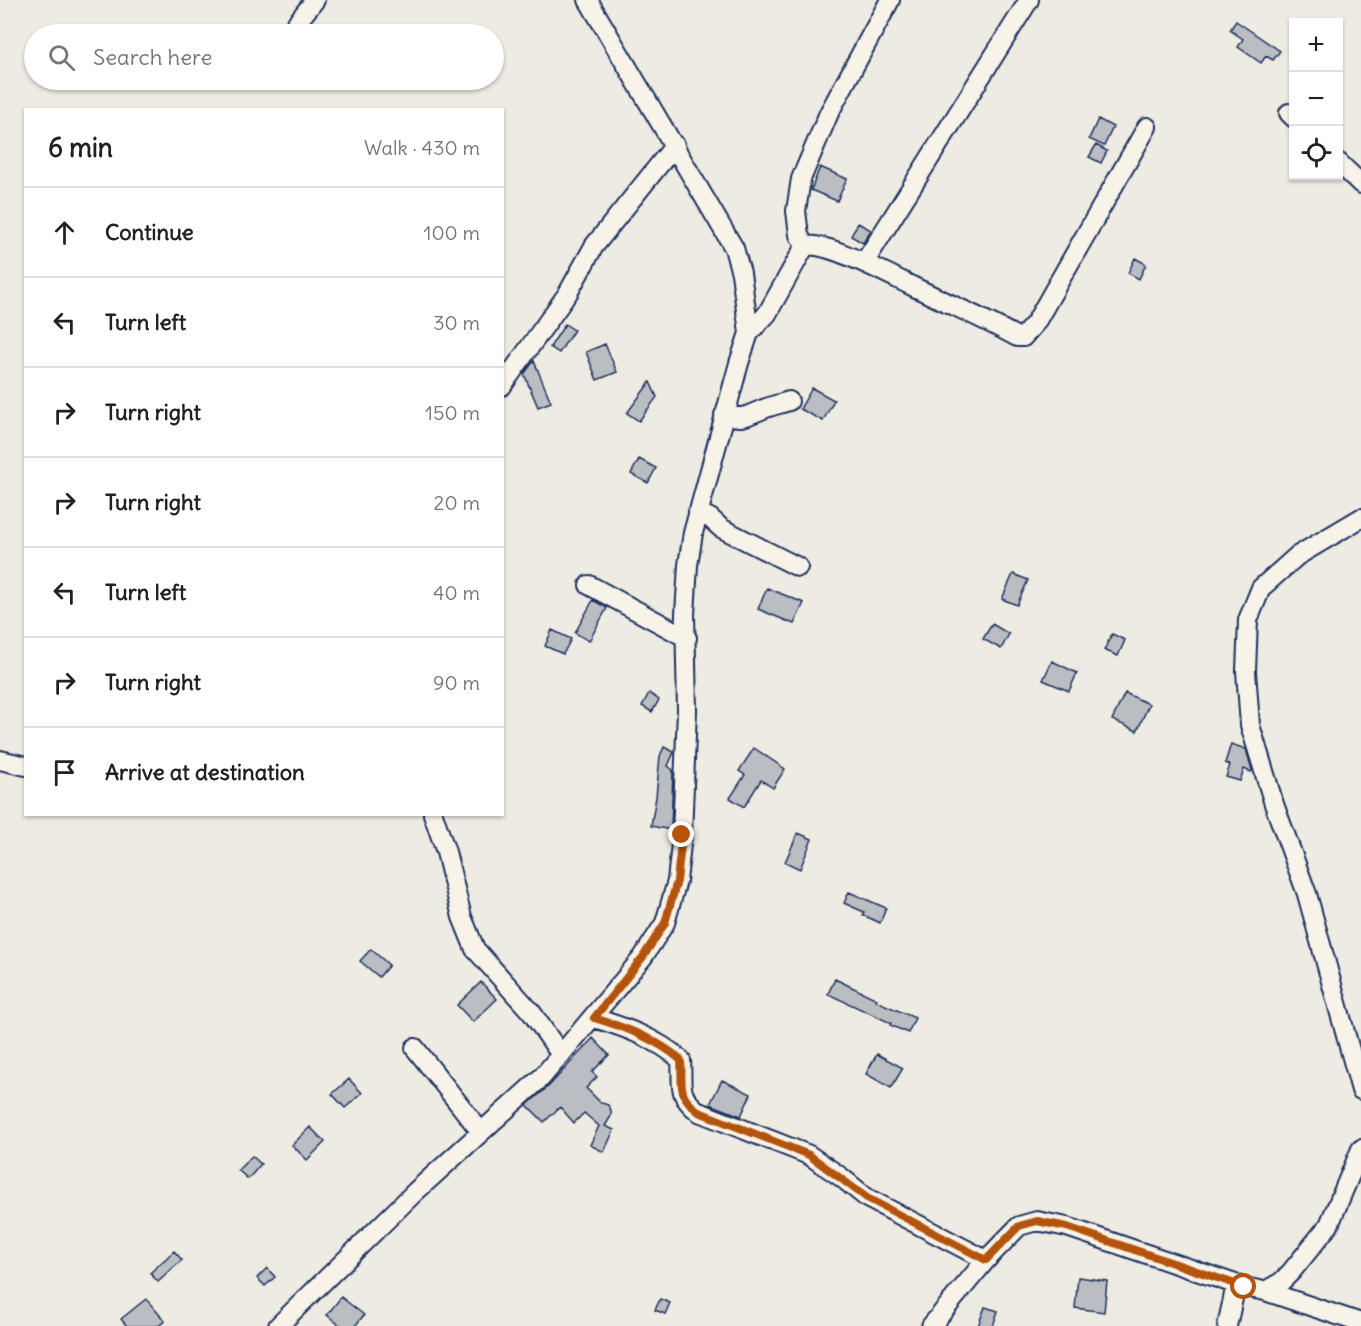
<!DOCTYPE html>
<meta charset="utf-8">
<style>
:root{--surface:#fff;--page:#f6f6f6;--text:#202124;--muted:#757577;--line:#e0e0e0}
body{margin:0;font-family:Delius,sans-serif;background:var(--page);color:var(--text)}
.controls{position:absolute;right:18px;top:18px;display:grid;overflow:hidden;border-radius:0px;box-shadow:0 2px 4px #0004}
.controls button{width:54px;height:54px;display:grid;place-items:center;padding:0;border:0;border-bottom:2px solid var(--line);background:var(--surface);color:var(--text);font:30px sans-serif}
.stop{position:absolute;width:18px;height:18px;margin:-14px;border:4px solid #b45309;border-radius:50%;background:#fff}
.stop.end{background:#b45309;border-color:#fff;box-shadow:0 2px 6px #0008}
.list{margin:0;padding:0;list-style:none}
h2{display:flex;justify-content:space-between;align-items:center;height:78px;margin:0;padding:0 24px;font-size:26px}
h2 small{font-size:20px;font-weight:400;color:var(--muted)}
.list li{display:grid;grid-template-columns:39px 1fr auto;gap:18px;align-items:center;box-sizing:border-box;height:90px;padding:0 24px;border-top:2px solid var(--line)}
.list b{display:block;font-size:22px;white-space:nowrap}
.list em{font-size:20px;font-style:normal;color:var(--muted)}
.icon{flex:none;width:33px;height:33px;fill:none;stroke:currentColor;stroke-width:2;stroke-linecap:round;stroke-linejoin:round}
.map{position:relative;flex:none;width:1361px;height:1326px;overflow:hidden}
.search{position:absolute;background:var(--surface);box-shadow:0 2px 4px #0004;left:24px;top:24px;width:480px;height:66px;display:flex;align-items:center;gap:15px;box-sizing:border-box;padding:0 21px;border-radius:33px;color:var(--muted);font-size:22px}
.panel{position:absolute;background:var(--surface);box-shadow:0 2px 4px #0004;left:24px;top:108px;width:480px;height:708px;border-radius:0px}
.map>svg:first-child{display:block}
</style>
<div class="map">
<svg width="1361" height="1326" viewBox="0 0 1361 1326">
<rect width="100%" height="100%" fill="#eeebe2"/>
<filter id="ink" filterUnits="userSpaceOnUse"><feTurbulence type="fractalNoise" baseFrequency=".0167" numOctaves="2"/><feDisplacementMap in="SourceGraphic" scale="12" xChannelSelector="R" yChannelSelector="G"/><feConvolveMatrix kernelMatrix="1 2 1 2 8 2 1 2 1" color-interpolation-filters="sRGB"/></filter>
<g filter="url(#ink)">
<path fill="#babdc2" stroke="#1b2f5e" stroke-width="1.5" d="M 1236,21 L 1280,51 L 1273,60 L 1266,56 L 1261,63 L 1238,47 L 1243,39 L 1230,30 Z
M 1098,119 L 1113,127 L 1104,146 L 1089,139 Z
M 1096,145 L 1107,151 L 1101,163 L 1089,157 Z
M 820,167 L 847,179 L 837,201 L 811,190 Z
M 858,223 L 871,230 L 863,243 L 851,236 Z
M 1135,258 L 1146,264 L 1139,279 L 1128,273 Z
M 565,324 L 574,330 L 559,353 L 550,347 Z
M 605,344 L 617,372 L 597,380 L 586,352 Z
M 534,361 L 551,402 L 538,407 L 524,374 Z
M 650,382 L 657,397 L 639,421 L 627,413 Z
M 812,388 L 834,400 L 823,421 L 800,409 Z
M 639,459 L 656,468 L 648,483 L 631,474 Z
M 1013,574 L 1028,580 L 1017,605 L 1002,599 Z
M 767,588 L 804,603 L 794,624 L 758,609 Z
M 593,600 L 607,608 L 589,641 L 575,633 Z
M 992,624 L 1009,634 L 1001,649 L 983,639 Z
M 552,630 L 571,639 L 563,654 L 545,646 Z
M 1112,634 L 1125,640 L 1118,656 L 1104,650 Z
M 1052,661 L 1077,673 L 1069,691 L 1043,680 Z
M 649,693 L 659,700 L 652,712 L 642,706 Z
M 1125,693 L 1149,704 L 1137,731 L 1112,720 Z
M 1231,744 L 1246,749 L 1252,770 L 1251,772 L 1244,769 L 1240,781 L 1226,777 L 1230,765 L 1225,763 Z
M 664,747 L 674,752 L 668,766 L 673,770 L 671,830 L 651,826 L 656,797 L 660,756 Z
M 754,748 L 785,769 L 773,788 L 761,780 L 744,807 L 730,798 L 745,775 L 739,771 Z
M 798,833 L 812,839 L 800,869 L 785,862 Z
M 849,892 L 886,908 L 880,923 L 863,915 L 864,912 L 844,903 Z
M 371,949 L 389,965 L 379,977 L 360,961 Z
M 835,979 L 877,999 L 876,1001 L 915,1018 L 908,1033 L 890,1025 L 891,1023 L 828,994 Z
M 481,982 L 497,999 L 473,1022 L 457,1005 Z
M 593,1038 L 609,1055 L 592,1072 L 597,1077 L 586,1088 L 600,1102 L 608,1105 L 611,1110 L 611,1116 L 605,1126 L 614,1130 L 604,1152 L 590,1145 L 599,1126 L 584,1113 L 574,1123 L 560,1107 L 544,1122 L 527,1105 L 550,1085 Z
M 877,1054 L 903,1068 L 891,1088 L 866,1074 Z
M 349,1079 L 362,1093 L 345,1108 L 332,1094 Z
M 722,1080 L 751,1094 L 741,1116 L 710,1104 Z
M 310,1127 L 325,1142 L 307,1160 L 292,1145 Z
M 252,1156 L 261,1164 L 248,1179 L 238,1170 Z
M 174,1251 L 182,1260 L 158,1282 L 150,1273 Z
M 267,1268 L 275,1277 L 265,1286 L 257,1278 Z
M 1078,1277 L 1107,1281 L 1104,1312 L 1075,1308 Z
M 341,1297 L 364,1315 L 355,1326 L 341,1326 L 327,1315 Z
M 146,1299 L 165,1321 L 158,1326 L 127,1326 L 121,1319 Z
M 660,1299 L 670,1303 L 665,1314 L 655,1310 Z
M 985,1307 L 998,1311 L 993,1326 L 978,1326 Z"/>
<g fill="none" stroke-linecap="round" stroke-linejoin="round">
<g stroke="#1b2f5e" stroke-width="22">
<path id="minor" d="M 301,34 L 295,25 L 315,0
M 1289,113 L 1294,118
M 1338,162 L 1361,184
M 805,246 C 827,241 889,275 912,286 C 947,303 983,318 1017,337 L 1023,337 L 1036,322 L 1147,127
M 805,246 L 799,235 L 796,211 L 801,179 L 829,113 L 890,0
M 864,263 L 1029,0
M 749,333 L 767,314 L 805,246
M 502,386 L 568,293 L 594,246 L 675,145
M 724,415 C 746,419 743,417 761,410 C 770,406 780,404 789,401
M 698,512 L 710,518 L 721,528 L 798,567
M 1361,518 L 1297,556 L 1261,588 L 1248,620 L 1246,671 L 1250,725 L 1274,804 L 1307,894 L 1361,1090
M 589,585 L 687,638
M 0,760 L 26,766
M 433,814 L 446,852 L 462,917 L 475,949 L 532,1013 L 561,1055
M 594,1018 C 624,1027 658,1039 681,1060 C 683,1086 676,1094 699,1112 L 809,1155 L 841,1177 L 867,1198 L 986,1260
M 415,1048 L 481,1132
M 1265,1291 L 1281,1282 L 1291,1272 L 1329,1225 L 1361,1149
M 278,1326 L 415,1192 L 542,1077 L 643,957 L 665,923 L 677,881 L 682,835 L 687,710 L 685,614 L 688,565 L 693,533 L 739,363 L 749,333 L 741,273 L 734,248 L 588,0
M 931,1326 L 986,1260 L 1019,1226 L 1037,1221 L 1067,1227 L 1244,1287 L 1265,1291 L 1361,1323
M 1227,1326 L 1236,1285"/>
</g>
<use href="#minor" stroke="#f7f3e8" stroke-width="18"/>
</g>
</g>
<g fill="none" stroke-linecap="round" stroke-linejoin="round" filter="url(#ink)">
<path stroke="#b45309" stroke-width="8" d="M 682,835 L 677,881 L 665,923 L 643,957 L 594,1018 C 624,1027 657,1039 681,1060 C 683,1086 676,1094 699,1112 L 809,1155 L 867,1198 L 986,1260 L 1019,1226 L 1037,1221 L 1067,1227 L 1244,1287"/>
</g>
</svg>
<div class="controls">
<button>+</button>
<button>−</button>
<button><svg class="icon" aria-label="locate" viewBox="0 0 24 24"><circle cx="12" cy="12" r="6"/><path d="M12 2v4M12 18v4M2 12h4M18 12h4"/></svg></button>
</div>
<div class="stop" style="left:1244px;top:1287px"></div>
<div class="stop end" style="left:682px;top:835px"></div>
<div class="search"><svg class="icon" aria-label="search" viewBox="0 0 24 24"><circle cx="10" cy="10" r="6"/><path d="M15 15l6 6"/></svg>Search here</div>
<section class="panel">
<h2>6 min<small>Walk · 430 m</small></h2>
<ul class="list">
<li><svg class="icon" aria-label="ahead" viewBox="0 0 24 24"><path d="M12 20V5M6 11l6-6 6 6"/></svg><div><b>Continue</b></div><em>100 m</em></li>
<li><svg class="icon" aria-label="left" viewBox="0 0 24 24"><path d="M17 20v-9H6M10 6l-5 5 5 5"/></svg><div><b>Turn left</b></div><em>30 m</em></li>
<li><svg class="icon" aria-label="right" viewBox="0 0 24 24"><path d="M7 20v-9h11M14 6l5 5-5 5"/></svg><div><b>Turn right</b></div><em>150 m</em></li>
<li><svg class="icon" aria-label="right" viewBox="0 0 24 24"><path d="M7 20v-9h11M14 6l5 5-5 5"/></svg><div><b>Turn right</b></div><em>20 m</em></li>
<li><svg class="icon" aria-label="left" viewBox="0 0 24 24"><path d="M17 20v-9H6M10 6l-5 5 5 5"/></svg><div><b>Turn left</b></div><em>40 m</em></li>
<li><svg class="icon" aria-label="right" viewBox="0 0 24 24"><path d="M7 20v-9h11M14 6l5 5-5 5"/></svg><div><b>Turn right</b></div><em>90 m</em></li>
<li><svg class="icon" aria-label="arrive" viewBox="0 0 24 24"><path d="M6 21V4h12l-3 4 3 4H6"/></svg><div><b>Arrive at destination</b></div></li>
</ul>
</section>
</div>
